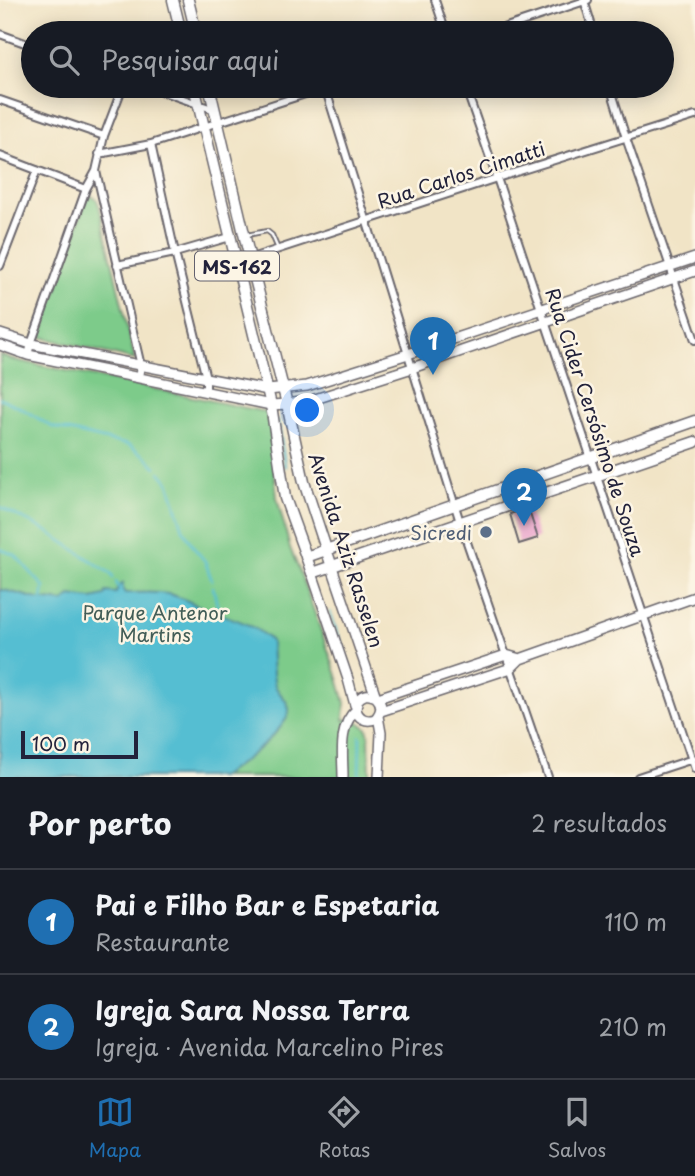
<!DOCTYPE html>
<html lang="pt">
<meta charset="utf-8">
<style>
:root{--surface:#171b24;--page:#242831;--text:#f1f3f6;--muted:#9ea1a6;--line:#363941;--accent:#1f6fb2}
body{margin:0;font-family:"Playpen Sans",sans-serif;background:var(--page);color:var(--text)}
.scale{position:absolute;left:21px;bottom:18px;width:117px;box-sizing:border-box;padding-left:7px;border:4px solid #22223b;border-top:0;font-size:19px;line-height:24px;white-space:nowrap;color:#22223b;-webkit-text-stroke:5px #fcf5e5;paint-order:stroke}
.you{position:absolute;left:308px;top:411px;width:24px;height:24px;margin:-18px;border:5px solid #fff;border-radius:50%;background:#1a73e8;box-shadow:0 0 0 10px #1a73e833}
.badge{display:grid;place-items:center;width:46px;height:46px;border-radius:50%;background:var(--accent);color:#fff;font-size:23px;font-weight:700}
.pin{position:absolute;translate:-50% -58px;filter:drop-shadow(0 2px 4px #0008)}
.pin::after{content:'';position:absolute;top:37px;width:24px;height:21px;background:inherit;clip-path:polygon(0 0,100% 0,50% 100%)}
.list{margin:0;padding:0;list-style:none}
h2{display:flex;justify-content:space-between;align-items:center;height:91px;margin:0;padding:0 28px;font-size:30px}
h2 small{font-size:23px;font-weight:400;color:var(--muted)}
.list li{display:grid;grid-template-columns:46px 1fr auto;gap:21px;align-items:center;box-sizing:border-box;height:105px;padding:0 28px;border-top:2px solid var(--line)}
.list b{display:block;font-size:26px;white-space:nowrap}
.list p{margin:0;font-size:23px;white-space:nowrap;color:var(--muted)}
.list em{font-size:23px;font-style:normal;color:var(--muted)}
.icon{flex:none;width:38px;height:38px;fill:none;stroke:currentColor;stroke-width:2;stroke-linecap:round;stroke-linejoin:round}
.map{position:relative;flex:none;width:695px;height:777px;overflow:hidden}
.search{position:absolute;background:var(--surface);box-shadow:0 4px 18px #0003;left:21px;right:21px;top:21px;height:77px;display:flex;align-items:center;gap:18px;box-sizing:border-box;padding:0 24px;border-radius:38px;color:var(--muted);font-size:26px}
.sheet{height:301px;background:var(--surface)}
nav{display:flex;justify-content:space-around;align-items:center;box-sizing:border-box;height:98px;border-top:2px solid var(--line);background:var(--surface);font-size:19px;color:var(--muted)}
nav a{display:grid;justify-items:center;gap:4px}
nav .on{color:var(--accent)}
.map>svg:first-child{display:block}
</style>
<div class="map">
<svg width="695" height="777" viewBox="0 0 695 777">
<rect width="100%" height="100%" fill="#fcf5e5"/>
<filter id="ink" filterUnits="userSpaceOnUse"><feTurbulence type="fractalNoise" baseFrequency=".0143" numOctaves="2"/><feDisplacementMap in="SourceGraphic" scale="14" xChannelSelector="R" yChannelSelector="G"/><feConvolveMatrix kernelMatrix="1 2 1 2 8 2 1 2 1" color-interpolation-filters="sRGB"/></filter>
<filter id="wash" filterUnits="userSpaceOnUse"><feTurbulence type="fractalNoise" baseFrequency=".00686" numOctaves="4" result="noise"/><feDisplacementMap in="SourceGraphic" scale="28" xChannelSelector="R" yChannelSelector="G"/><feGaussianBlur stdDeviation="1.57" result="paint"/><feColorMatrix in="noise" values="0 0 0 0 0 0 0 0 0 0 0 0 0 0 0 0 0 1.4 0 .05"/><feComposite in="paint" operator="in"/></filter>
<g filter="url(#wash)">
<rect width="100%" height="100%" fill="#f1e4c6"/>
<path fill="#7dcb8a" stroke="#507662" stroke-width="2" d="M 89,195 L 96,198 L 99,205 L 135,360 L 41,337 L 86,199 Z
M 0,355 L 10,359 L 266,412 L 270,428 L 277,498 L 290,548 L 300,572 L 338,678 L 345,703 L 344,720 L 353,718 L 367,728 L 369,736 L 370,777 L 0,777 Z"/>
<path fill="#55bed2" stroke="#3c7086" stroke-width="2" d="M 123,583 L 123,590 L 125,593 C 139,593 154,591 168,594 C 183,597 195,605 208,610 C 232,619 252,622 271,641 C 272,652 272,675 275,685 C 278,694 288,699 289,709 C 291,727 235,769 220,777 L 0,777 L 0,590 L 4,590 L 38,599 L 64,602 L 71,596 L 92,599 L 105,596 L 106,592 L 116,593 L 118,587 Z"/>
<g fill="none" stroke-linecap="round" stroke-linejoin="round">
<path stroke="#55bed2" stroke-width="2.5" d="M 0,398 L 21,408 L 52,427 L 128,445 L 145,456 L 156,467
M 278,419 L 285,467
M 160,472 L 169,483 L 183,529 L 194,548 L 205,561 L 212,581
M 0,507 L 45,530 L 110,573 L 113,578
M 0,549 L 15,555 L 44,587 L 42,600
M 116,582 L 118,587
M 213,587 L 219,614
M 330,612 L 356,685
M 359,777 L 360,736"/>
</g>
<g id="blocks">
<path fill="#e99ccb" d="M 528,508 L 538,538 L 519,544 L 510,514 Z"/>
</g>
</g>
<g filter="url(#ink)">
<use href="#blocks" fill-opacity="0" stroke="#6a666c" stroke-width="2"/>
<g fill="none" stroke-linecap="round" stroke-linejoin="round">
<g stroke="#6a666c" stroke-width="6">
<path id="lane" d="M 247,235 L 267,231 L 272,235 L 278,249"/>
</g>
<g stroke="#6a666c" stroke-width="10">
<path id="street" d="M 435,0 L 446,33
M 584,0 L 594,33
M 488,33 L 588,0
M 0,34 L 33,46
M 146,86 L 215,110
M 465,86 L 497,178 L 695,769
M 610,86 L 626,138 L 695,340
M 325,87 L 460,522 L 548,777
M 0,100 L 104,136
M 151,144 L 175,253 L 206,378 L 206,391
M 99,154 L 151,144 L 330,86
M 0,156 L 86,189
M 96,171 L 141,366 L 139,377
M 236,263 L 497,178 L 695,116
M 117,265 L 175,253 L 230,237
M 0,266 L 37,170
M 28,355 L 31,344 L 86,189 L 96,171 L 104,136 L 123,86
M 638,777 L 693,759"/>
</g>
<g stroke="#6a666c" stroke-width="12">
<path id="secondary" d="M 0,334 L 31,344 L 268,390 L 307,386 L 408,354 L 695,258
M 0,345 L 28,355 L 271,405 L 287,404 L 312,400 L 412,368 L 695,271
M 332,567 L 376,697 C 383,704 382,712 375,719 C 366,722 359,719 356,710 L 357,701 C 362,694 368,693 376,697
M 312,573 L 348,679 L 355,705
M 378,698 L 506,655 L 520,659
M 381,711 L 511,668 L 520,659 L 695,597
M 378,716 L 381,733 L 379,777
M 343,777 C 343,756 338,726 356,710"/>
</g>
<g stroke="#6a666c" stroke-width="13">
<path id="primary" d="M 173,0 L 181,33
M 188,0 L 196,33
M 194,86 L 271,405 L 285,498 L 312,573 L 695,442
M 209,86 L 250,259 L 287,404 L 304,482 L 332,567
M 306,557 L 695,421"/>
</g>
<use href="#lane" stroke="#fff" stroke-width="2.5"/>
<use href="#street" stroke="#fff" stroke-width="6"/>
<use href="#secondary" stroke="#fff" stroke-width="9"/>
<use href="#primary" stroke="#fff" stroke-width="10"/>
</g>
</g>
<circle fill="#5c6f8a" stroke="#fcf5e5" stroke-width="2.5" cx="486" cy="532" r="7"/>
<g text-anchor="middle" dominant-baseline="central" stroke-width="5" stroke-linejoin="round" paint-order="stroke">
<rect fill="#fcf5e5" stroke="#63616e" stroke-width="2" x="195" y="251.5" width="84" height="29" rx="5"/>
<g font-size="18" font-weight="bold" fill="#22223b">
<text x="237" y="266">MS-162</text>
</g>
<g font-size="19" fill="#22223b" stroke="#fcf5e5">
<text transform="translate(461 174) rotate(-18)">Rua Carlos Cimatti</text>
<text transform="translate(596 422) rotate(72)">Rua Cider Cersósimo de Souza</text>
<text transform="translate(347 550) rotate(72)">Avenida Aziz Rasselen</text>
</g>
<g font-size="19" fill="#4e5e75" stroke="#fcf5e5" text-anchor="end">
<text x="472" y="532">Sicredi</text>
</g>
<g font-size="19" fill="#425d57" stroke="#fcf5e5">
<text x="155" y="612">Parque Antenor<tspan x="155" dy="22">Martins</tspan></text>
</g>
</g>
</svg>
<div class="scale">100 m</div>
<div class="you"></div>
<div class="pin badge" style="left:433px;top:375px">1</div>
<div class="pin badge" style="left:524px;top:526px">2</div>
<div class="search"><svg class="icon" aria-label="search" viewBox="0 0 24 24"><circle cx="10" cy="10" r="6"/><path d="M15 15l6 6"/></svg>Pesquisar aqui</div>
</div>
<section class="sheet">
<h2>Por perto<small>2 resultados</small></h2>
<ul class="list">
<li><span class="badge">1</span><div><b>Pai e Filho Bar e Espetaria</b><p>Restaurante</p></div><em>110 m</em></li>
<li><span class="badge">2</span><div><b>Igreja Sara Nossa Terra</b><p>Igreja · Avenida Marcelino Pires</p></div><em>210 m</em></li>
</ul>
</section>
<nav>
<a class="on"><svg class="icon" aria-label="map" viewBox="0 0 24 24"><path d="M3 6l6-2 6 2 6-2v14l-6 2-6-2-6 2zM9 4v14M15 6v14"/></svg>Mapa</a>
<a><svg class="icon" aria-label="directions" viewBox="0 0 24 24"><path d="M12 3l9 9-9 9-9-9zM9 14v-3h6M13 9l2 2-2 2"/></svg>Rotas</a>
<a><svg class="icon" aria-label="saved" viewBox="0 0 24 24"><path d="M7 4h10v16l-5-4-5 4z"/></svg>Salvos</a>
</nav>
